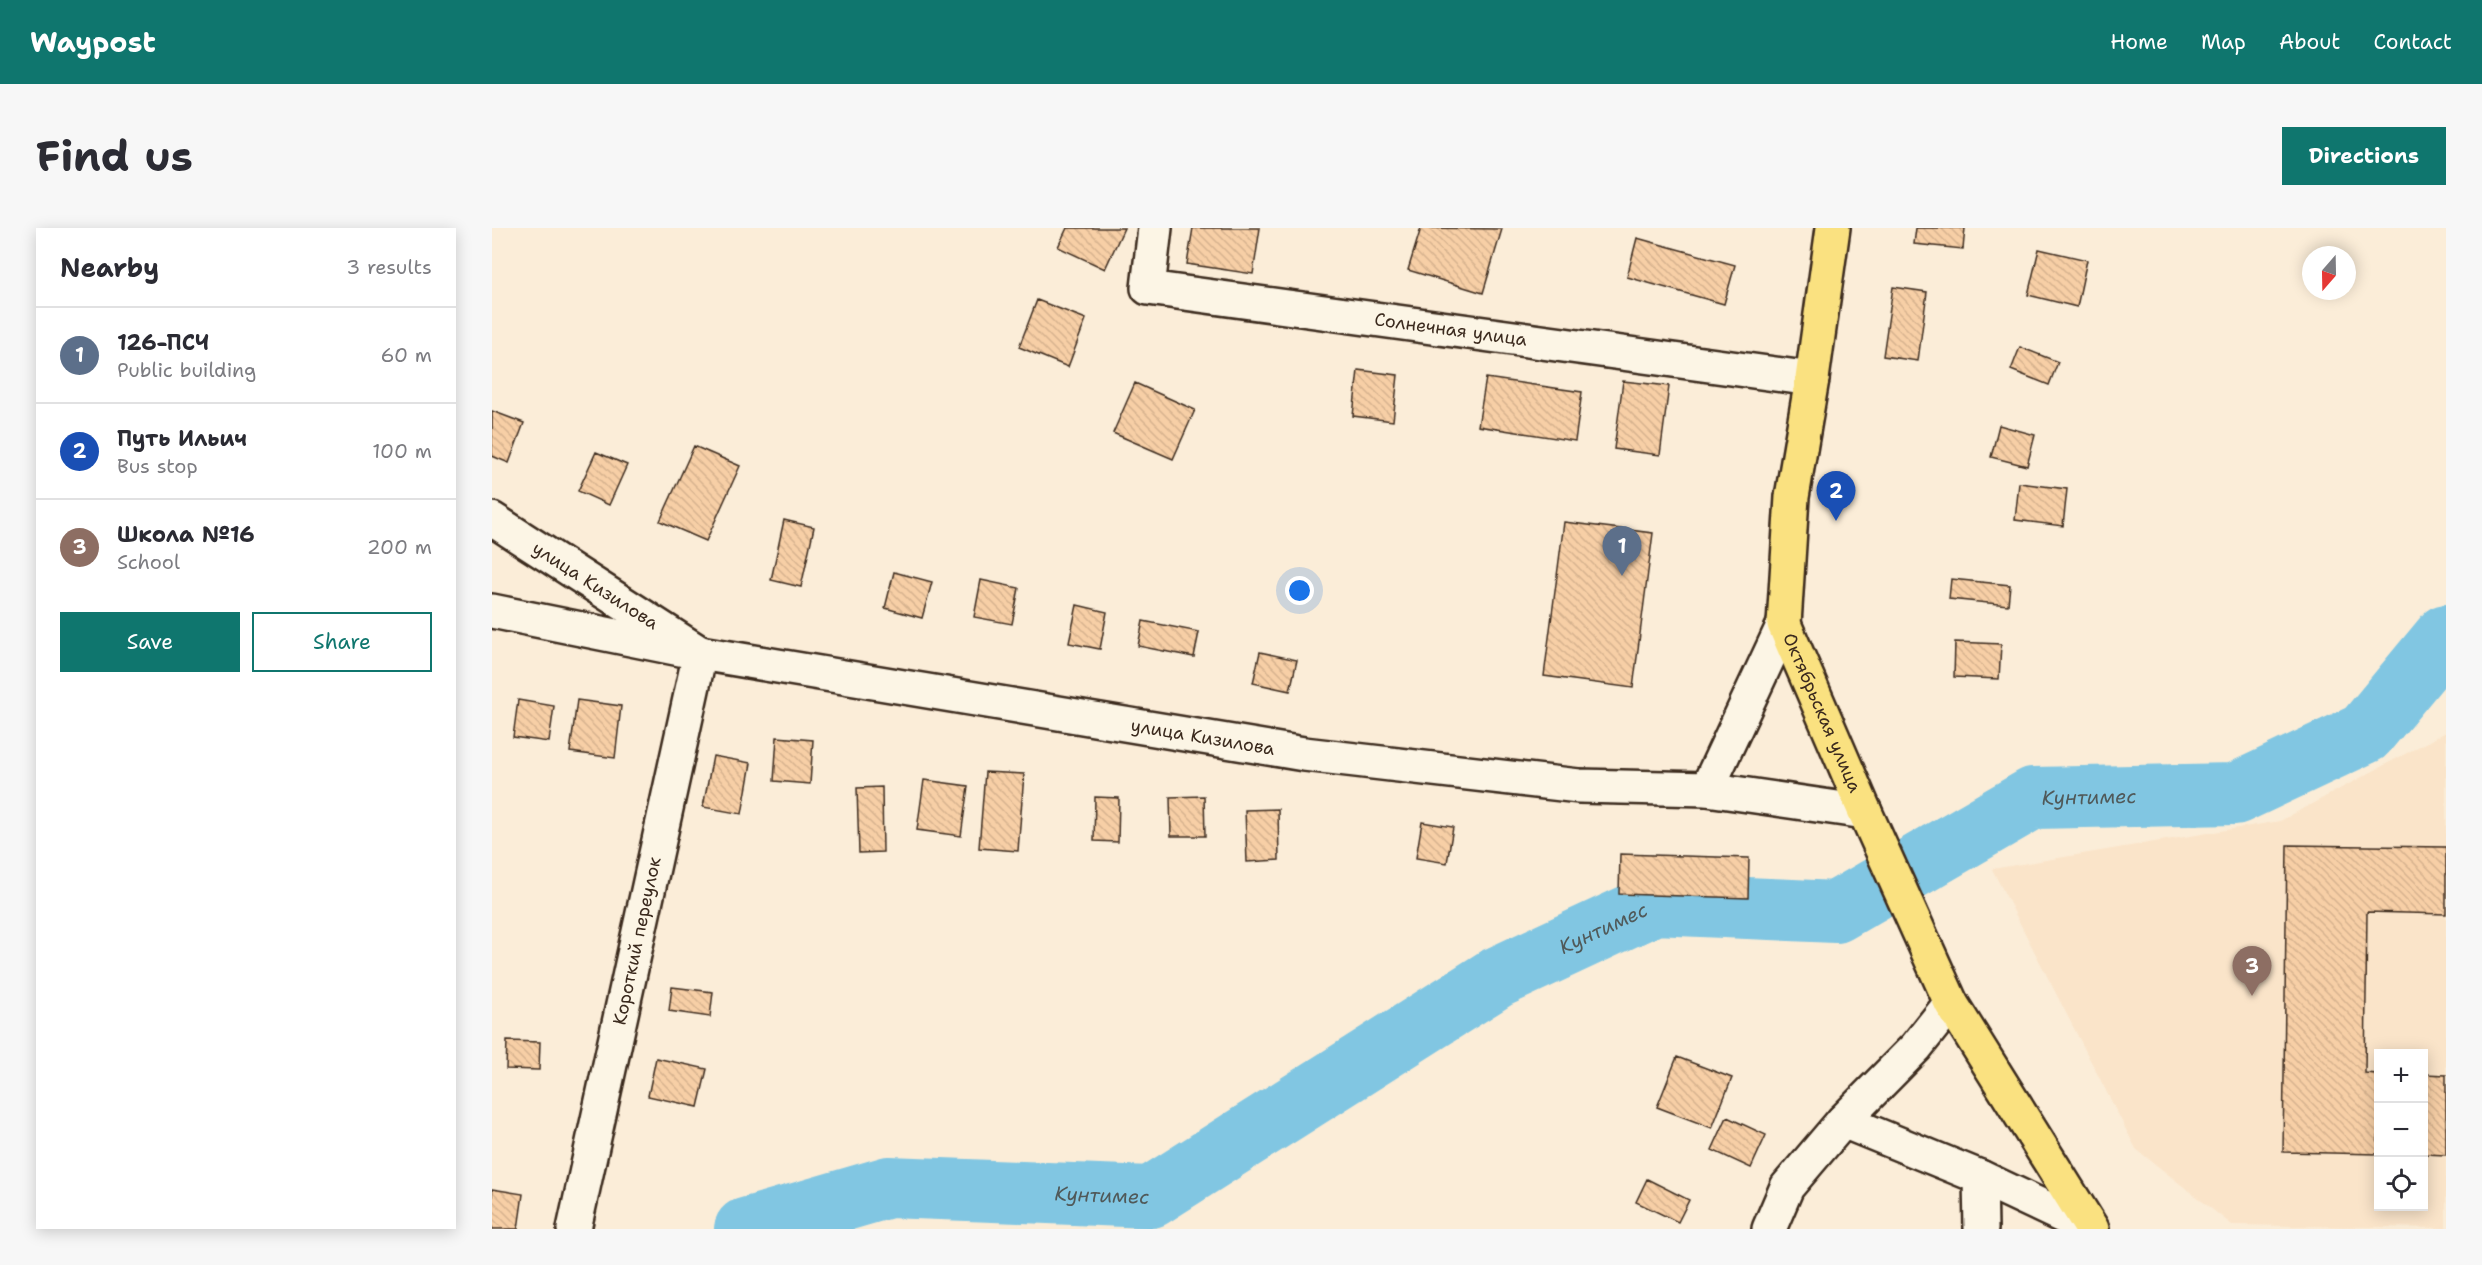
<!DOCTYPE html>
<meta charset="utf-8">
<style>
:root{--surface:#fff;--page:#f7f7f7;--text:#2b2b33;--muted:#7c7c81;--line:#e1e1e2;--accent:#0f766e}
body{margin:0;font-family:"Shantell Sans",sans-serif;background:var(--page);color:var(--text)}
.controls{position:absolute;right:18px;bottom:18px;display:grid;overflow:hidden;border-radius:0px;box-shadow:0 3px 15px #0003}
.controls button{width:54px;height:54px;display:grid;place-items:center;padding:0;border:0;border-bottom:2px solid var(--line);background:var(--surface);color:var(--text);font:30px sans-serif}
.compass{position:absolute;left:1810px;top:18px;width:54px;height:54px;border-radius:50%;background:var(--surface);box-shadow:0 3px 15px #0003;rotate:200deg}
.you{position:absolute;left:808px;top:363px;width:21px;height:21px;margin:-15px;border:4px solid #fff;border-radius:50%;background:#1a73e8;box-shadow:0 0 0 9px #1a73e833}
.badge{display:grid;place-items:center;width:39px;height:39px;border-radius:50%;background:var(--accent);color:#fff;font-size:20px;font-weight:700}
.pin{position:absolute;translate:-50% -50px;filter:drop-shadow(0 2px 3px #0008)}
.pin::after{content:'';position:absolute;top:32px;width:21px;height:18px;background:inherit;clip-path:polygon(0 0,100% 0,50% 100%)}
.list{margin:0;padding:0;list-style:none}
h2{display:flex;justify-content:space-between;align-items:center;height:78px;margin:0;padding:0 24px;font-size:26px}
h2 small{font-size:20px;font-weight:400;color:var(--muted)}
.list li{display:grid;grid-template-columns:39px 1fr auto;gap:18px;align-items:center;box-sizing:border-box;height:96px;padding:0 24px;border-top:2px solid var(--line)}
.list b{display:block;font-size:22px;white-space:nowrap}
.list p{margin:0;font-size:20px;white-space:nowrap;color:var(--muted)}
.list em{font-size:20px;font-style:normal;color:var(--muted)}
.actions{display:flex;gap:12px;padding:18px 24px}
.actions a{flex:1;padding:14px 0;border:2px solid var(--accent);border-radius:0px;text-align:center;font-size:21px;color:var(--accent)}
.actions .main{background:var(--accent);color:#fff}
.icon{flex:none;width:33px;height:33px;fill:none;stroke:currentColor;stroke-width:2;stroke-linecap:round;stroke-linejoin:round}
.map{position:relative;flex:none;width:1954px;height:1001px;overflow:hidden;border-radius:0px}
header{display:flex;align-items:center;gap:36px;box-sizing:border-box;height:84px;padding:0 30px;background:var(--accent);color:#fff}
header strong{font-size:28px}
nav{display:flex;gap:33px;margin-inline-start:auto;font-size:21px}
.intro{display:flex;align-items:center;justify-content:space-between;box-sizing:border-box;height:144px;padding:0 36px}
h1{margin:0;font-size:42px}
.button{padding:15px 27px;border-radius:0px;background:var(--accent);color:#fff;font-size:21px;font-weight:700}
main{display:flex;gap:36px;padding:0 36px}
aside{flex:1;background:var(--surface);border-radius:0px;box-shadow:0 3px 15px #0003}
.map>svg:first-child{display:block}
</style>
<header>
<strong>Waypost</strong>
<nav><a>Home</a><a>Map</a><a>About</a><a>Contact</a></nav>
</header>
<div class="intro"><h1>Find us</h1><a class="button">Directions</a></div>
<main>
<aside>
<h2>Nearby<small>3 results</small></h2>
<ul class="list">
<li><span class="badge" style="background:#5c6f8a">1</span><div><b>126-ПСЧ</b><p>Public building</p></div><em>60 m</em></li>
<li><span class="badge" style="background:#1a4fb4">2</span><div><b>Путь Ильич</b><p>Bus stop</p></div><em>100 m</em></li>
<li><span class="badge" style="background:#8d6e63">3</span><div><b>Школа №16</b><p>School</p></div><em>200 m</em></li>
</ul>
<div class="actions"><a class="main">Save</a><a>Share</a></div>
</aside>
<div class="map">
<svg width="1954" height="1001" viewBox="0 0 1954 1001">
<defs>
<pattern id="building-back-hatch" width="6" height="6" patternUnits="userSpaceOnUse" patternTransform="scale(1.5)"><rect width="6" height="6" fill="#f7cfa6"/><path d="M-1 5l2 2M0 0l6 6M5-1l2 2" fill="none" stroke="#d5b28e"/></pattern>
</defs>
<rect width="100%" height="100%" fill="#fbedd8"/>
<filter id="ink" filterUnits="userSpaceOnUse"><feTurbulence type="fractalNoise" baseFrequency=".0167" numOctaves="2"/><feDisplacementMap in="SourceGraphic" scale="12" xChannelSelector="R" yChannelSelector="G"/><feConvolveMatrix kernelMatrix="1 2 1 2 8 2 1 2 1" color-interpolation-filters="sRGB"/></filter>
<g filter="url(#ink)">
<path fill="#fae4c9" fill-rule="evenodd" d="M 1954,504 L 1954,1000 L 1740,997 L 1644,921 L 1500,641 L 1788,593 ZM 1886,826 L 1932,826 L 1932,978 L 1886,978 Z"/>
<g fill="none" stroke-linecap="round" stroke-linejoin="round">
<path stroke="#81c6e2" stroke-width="62" id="s1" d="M 253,1001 L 397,959 L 659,969 L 1004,750 L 1163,676 L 1344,684 L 1541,570 L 1743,566 L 1873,505 L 1954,407"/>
</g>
<path fill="url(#building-back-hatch)" stroke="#3b2a1e" stroke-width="1.5" d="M 575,0 L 632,0 L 613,41 L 566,19 Z
M 701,0 L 768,0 L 761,46 L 695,36 Z
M 929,0 L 1010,1 L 991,65 L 916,42 Z
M 1424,0 L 1473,0 L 1471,21 L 1422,16 Z
M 1145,10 L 1243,37 L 1232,76 L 1135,49 Z
M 1547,21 L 1595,32 L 1585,79 L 1536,67 Z
M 1401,59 L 1435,64 L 1426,133 L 1391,128 Z
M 545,72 L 594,91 L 576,139 L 527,119 Z
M 1528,119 L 1566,134 L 1557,157 L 1519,142 Z
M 866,142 L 906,147 L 901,193 L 861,188 Z
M 994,150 L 1090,164 L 1083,213 L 986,198 Z
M 1131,153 L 1177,158 L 1168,227 L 1122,221 Z
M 643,155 L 703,182 L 681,231 L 621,205 Z
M 0,183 L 32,195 L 17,235 L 0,228 Z
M 1507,197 L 1543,207 L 1535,238 L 1499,229 Z
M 202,218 L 248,238 L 214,313 L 168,293 Z
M 104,224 L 135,237 L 117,277 L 86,263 Z
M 1527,255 L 1575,261 L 1571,298 L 1523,292 Z
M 292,292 L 322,299 L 309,359 L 279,352 Z
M 1072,294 L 1161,305 L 1141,460 L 1052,448 Z
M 402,344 L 440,354 L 430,390 L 393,380 Z
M 1459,351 L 1518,357 L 1516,377 L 1457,371 Z
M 489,352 L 527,360 L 520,396 L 482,389 Z
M 585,377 L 615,384 L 608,421 L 577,415 Z
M 651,393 L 707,404 L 702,429 L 646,418 Z
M 1463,414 L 1509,416 L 1507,451 L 1462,449 Z
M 768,424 L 805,432 L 798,463 L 761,455 Z
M 26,472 L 62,478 L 57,514 L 21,509 Z
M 85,472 L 129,478 L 123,530 L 78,524 Z
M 285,509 L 321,512 L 318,556 L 282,553 Z
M 221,528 L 259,535 L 250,586 L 211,579 Z
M 493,544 L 532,546 L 526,623 L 487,620 Z
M 432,552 L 476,558 L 469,608 L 425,602 Z
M 390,559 L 391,624 L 367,625 L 365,560 Z
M 712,568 L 713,608 L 679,608 L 678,569 Z
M 603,569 L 627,570 L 626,614 L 602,613 Z
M 786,581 L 787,632 L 755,634 L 753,582 Z
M 930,594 L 961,599 L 955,635 L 924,630 Z
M 1795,617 L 1954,619 L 1954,686 L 1875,684 L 1873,845 L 1886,846 L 1886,926 L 1791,924 Z
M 1128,626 L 1257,630 L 1256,670 L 1127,666 Z
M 180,759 L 221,764 L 218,789 L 177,783 Z
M 15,813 L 48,814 L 47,842 L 14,841 Z
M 1185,829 L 1240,850 L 1220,900 L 1165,879 Z
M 164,830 L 215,841 L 206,879 L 156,868 Z
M 1932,846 L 1954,847 L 1954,927 L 1932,926 Z
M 1235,889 L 1274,907 L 1259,940 L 1220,922 Z
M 1155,951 L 1197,972 L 1186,994 L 1144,974 Z
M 0,961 L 31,966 L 26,1001 L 0,1001 Z"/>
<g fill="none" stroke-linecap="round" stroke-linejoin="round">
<g stroke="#3b2a1e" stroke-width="38">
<g id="minor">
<path id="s2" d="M 663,0 L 656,60 L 1320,151"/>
<path id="s3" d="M 0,291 L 208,425 L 82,1001"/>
<path id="s4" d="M 0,383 L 208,425 L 812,526 L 1087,558 L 1215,561 L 1292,396"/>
<path d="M 1215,561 L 1373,584"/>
<path d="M 1351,893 L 1488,949 L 1598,1001"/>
<path d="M 1488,949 L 1489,1001"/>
<path d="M 1277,1001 L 1295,959 L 1351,893 L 1424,819 L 1459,775"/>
</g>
</g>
<g stroke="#3b2a1e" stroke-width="38">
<g id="major">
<path id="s5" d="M 1341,0 L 1320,151 L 1300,269 L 1292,396 L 1373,584 L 1459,775 L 1600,1001"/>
</g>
</g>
<use href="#minor" stroke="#fcf5e5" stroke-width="33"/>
<use href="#major" stroke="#fae180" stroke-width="33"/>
</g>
</g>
<g text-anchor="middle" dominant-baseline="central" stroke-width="5" stroke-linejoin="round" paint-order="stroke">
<g font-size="18" fill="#3b2a1e" stroke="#fcf5e5">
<text stroke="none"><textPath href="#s2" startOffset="366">Солнечная улица</textPath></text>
<text stroke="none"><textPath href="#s3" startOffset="123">улица Кизилова</textPath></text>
<text stroke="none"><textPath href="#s5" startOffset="496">Октябрьская улица</textPath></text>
<text stroke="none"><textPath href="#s4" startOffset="722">улица Кизилова</textPath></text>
<text transform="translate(145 713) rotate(-78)">Короткий переулок</text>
</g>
<g font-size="20" font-style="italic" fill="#505959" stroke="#fcf5e5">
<text stroke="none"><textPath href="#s1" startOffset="1461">Кунтимес</textPath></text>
<text stroke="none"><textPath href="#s1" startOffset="939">Кунтимес</textPath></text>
<text stroke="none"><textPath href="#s1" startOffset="363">Кунтимес</textPath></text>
</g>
</g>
</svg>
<div class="controls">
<button>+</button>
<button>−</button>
<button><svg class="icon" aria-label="locate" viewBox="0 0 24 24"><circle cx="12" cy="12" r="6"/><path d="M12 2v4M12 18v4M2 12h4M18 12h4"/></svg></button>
</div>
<svg class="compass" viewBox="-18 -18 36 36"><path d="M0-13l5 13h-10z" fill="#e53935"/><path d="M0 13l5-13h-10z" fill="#7c7c81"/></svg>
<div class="you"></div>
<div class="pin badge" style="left:1130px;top:348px;background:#5c6f8a">1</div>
<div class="pin badge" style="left:1344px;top:293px;background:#1a4fb4">2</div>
<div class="pin badge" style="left:1760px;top:768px;background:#8d6e63">3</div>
</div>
</main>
